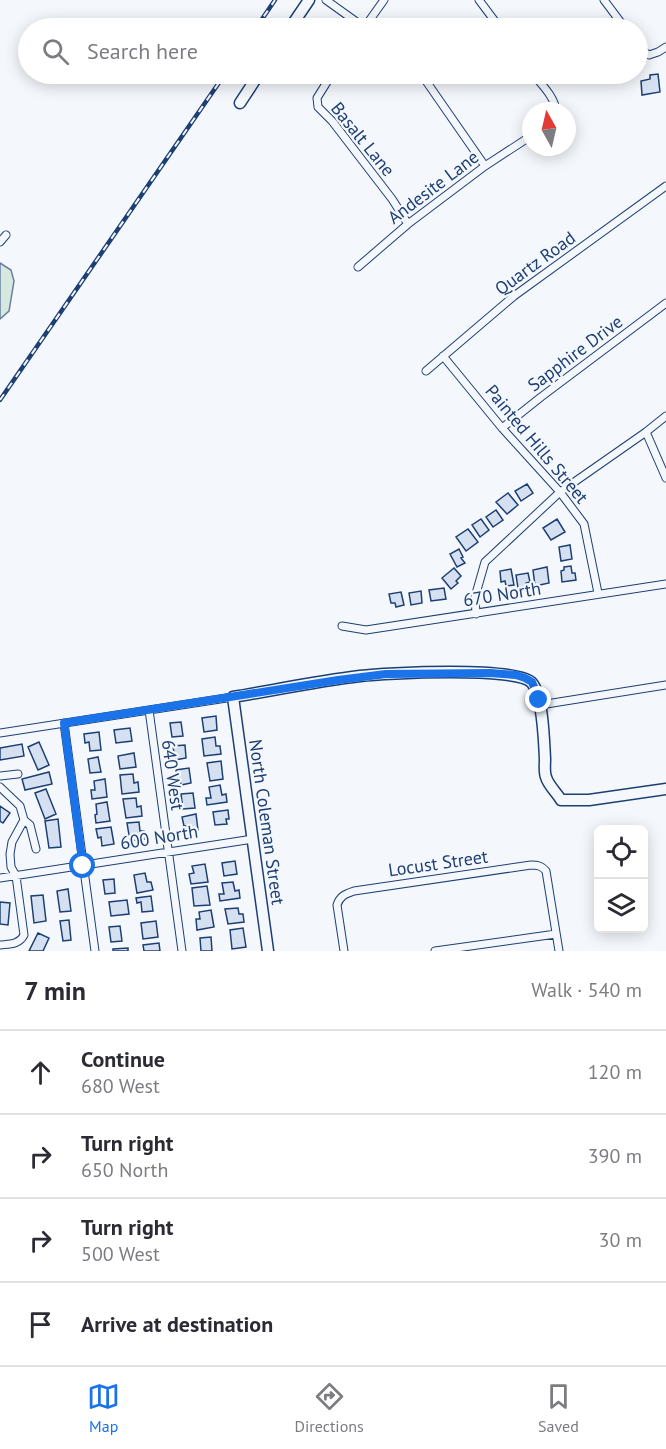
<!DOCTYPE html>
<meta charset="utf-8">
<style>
:root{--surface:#fff;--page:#f2f2f3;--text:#2b2b33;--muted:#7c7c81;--line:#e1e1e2;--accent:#1a73e8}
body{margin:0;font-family:"PT Sans",sans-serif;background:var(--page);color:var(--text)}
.controls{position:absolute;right:18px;bottom:18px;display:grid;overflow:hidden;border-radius:9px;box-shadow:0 3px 15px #0003}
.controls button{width:54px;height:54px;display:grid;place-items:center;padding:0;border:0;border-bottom:2px solid var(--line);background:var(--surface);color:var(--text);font:30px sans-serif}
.compass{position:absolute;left:522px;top:102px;width:54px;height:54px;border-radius:50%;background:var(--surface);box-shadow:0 3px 15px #0003;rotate:352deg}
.stop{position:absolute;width:18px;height:18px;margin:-14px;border:4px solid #1a73e8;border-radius:50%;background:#fff}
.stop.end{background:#1a73e8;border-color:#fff;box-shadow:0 2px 6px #0008}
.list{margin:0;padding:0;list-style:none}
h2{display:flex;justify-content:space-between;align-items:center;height:78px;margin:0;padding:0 24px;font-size:26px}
h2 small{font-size:20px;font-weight:400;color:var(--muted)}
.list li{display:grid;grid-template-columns:39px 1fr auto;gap:18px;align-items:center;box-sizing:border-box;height:84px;padding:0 24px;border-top:2px solid var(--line)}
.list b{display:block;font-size:22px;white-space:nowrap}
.list p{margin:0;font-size:20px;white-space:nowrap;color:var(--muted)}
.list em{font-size:20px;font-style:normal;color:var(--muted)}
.icon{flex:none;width:33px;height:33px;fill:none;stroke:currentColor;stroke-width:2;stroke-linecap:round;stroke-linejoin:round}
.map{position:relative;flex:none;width:666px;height:951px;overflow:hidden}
.search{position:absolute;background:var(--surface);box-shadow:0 3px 15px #0003;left:18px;right:18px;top:18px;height:66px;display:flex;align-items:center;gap:15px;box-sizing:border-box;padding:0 21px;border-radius:33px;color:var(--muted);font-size:22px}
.sheet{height:414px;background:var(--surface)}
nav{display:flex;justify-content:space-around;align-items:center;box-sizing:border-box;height:84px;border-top:2px solid var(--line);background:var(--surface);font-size:16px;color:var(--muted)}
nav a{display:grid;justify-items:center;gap:3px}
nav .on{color:var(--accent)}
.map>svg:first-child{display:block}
</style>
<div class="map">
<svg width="666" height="951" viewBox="0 0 666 951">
<rect width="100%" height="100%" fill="#f4f7fb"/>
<path fill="#d7e8df" stroke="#687fa3" stroke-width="1.5" d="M 0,263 L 11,270 L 14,281 L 9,311 L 0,319 Z"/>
<path fill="#d5e0f0" stroke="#1d3f73" stroke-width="1.5" d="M 658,74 L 660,92 L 642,95 L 641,81 L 650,79 L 650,75 Z
M 527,484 L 533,493 L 521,501 L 515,491 Z
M 508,493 L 518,505 L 507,514 L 496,502 Z
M 496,510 L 503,520 L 493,527 L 486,517 Z
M 481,519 L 489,530 L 480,537 L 472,525 Z
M 557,519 L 565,532 L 551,540 L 543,528 Z
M 468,529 L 478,542 L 466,551 L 456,537 Z
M 570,545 L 572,559 L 561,561 L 559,547 Z
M 459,549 L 463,557 L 461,558 L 465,563 L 457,567 L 450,554 Z
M 571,566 L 572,573 L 575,573 L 576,580 L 562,582 L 561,571 L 564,570 L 564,567 Z
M 547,567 L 549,583 L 535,586 L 533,570 Z
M 454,568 L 461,576 L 456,581 L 458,583 L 451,589 L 442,578 Z
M 511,569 L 514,585 L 506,586 L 505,581 L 501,582 L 500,571 Z
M 528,573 L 530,582 L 526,583 L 526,587 L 518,588 L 516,575 Z
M 444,588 L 446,599 L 431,601 L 429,590 Z
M 421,591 L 422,603 L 411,605 L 409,593 Z
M 401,592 L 404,605 L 396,607 L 395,603 L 391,603 L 389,594 Z
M 216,716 L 217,730 L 204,732 L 202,718 Z
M 181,722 L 183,736 L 172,737 L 170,723 Z
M 130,728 L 132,741 L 116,743 L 114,730 Z
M 99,732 L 101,750 L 90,751 L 89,742 L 85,743 L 84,734 Z
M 215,737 L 216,746 L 220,746 L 221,754 L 204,756 L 202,739 Z
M 39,742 L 49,765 L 38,770 L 28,747 Z
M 22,744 L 24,756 L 0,760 L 0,748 Z
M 185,745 L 186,758 L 175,760 L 173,746 Z
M 134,753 L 136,767 L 120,769 L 118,756 Z
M 98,757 L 101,772 L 90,773 L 88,759 Z
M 221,761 L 223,779 L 210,781 L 207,763 Z
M 189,768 L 191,783 L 181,785 L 180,779 L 177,779 L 176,770 Z
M 49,772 L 52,784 L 25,790 L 22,779 Z
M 133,774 L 134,783 L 138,782 L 139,792 L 122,794 L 120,775 Z
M 105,779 L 107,797 L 92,799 L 91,790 L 95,790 L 94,781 Z
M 220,785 L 222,795 L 226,794 L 227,802 L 207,805 L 206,798 L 211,798 L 209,787 Z
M 46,789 L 56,814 L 45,819 L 35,793 Z
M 193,793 L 195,808 L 183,809 L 181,794 Z
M 136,798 L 137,807 L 141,806 L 142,816 L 126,818 L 123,799 Z
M 107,802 L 110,821 L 96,823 L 95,815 L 97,814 L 96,804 Z
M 0,806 L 10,813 L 3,823 L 0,821 Z
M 228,810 L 229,819 L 226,819 L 227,824 L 215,825 L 213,812 Z
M 196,814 L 198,830 L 188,831 L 187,826 L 184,826 L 182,817 Z
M 58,819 L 61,847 L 49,848 L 45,821 Z
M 139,822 L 140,831 L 144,831 L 145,839 L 130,841 L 127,823 Z
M 111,827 L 114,844 L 102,846 L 101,837 L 98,838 L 96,829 Z
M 235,861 L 237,874 L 224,876 L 222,863 Z
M 205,864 L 208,882 L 191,884 L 189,874 L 194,873 L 192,866 Z
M 145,873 L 147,882 L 151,882 L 153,890 L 137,893 L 134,875 Z
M 114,879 L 115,893 L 105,894 L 103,880 Z
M 233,882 L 235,891 L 239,890 L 240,898 L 220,901 L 219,894 L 224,894 L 222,883 Z
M 207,886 L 210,905 L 194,906 L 192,888 Z
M 68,889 L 71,911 L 60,912 L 57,891 Z
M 43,895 L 46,921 L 34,923 L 31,896 Z
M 151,896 L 153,911 L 142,912 L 141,902 L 137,903 L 136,898 Z
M 127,900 L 129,914 L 111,916 L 109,902 Z
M 0,902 L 10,903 L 8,925 L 0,924 Z
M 238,908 L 239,914 L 243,914 L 244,922 L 228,924 L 225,909 Z
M 211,910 L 214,927 L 197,930 L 196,919 L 200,919 L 199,912 Z
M 69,920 L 71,940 L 63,941 L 60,921 Z
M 156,921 L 158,937 L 143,939 L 141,923 Z
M 120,926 L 122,941 L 111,942 L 109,927 Z
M 243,928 L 246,947 L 232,949 L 230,930 Z
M 38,933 L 49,938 L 43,951 L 29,951 Z
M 211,937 L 212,951 L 201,951 L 200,938 Z
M 159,943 L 160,951 L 144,951 L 143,945 Z
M 128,948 L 128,951 L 113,951 L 113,949 Z"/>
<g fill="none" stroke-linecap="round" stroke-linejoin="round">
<g stroke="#1d3f73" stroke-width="9">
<path id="street" d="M 326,0 L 365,28
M 479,0 L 500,28
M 604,0 L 625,28
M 364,28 L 384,0
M 638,46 L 641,50 L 649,55 L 658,52 L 666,47
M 332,74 L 317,98 L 318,107 L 332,121 L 392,199 L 408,224
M 418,74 L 426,81 L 485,166
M 533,74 C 541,84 555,97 556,111
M 0,242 L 6,235
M 358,267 L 408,224 L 485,166 L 531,136
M 443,356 L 502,428 L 560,492 L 584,524 L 598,593
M 426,371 L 514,296 L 666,186
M 502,428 L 541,397 L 666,303
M 646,432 L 666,478
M 476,614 L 475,597 L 485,562 L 560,492 L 646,432 L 666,416
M 342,626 L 366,630 L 666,584
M 540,705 L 666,685
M 149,710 L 182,951
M 64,723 L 95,951
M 0,733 L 233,697
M 0,776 L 18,774
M 0,787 L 20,806 L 24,820 L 12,842 L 10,854 L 11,867 L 16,876 L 24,935 C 19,945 9,944 0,945
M 24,820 L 30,825 L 36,849
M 0,878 L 253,839
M 344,951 L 337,905 C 340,896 345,894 354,891 L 531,865 C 538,865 542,866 546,871 L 559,951
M 435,951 L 556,934"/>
</g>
<g stroke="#1d3f73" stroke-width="13">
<path id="secondary" d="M 290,28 L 309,0
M 240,103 L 259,74
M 268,951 L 233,697 C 275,690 318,681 360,676 C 385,673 519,666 532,683 C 543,696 544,741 545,759 C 545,764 544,772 546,777 C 548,785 557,793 561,800 L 589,800 L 666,789"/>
</g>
<use href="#street" stroke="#f4f7fb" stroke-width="7"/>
<use href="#secondary" stroke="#f4f7fb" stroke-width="10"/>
<g stroke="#1d3f73" stroke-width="4.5">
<path id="rail" d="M 256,28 L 275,0
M 0,400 L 225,74"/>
</g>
<use href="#rail" stroke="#f4f7fb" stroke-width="2" stroke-dasharray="7" stroke-linecap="butt"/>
</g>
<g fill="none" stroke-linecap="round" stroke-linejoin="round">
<path stroke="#1a73e8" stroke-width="8" d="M 83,866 L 64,723 L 338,680 L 386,674 L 490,673 L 516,675 L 525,678 L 532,682 L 539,700"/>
</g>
<g text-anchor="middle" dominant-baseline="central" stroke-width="4.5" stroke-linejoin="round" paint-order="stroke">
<g font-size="18" fill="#1d3f73" stroke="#f4f7fb">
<text transform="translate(363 139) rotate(51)">Basalt Lane</text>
<text transform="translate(433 187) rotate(-37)">Andesite Lane</text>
<text transform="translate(535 263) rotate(-36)">Quartz Road</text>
<text transform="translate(575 353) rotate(-37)">Sapphire Drive</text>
<text transform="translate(537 444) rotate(50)">Painted Hills Street</text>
<text transform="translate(502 594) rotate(-9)">670 North</text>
<text transform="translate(173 775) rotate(82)">640 West</text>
<text transform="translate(267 822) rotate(82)">North Coleman Street</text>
<text transform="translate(159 837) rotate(-9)">600 North</text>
<text transform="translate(438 863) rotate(-8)">Locust Street</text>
</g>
</g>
</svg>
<div class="controls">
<button><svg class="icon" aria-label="locate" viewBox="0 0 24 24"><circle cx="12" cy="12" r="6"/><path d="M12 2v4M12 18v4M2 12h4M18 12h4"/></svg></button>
<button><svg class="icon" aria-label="layers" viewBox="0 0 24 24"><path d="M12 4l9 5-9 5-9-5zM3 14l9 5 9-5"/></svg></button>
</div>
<svg class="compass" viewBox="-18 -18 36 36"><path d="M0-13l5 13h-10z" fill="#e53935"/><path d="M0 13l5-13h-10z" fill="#7c7c81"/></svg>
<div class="stop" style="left:83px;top:866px"></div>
<div class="stop end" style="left:539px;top:700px"></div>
<div class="search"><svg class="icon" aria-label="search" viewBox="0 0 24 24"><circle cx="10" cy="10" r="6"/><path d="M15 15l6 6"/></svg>Search here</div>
</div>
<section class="sheet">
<h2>7 min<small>Walk · 540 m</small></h2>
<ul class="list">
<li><svg class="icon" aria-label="ahead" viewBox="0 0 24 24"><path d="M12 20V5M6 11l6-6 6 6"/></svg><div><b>Continue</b><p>680 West</p></div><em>120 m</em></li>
<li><svg class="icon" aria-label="right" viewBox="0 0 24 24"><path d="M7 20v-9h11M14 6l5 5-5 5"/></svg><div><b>Turn right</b><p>650 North</p></div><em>390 m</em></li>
<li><svg class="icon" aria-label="right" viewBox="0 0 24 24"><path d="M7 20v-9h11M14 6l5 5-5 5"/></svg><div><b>Turn right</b><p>500 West</p></div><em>30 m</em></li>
<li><svg class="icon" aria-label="arrive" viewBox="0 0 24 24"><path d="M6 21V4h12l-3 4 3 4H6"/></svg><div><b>Arrive at destination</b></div></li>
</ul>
</section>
<nav>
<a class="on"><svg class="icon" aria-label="map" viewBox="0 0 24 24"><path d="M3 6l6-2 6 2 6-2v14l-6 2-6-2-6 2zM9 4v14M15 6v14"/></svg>Map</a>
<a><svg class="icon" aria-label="directions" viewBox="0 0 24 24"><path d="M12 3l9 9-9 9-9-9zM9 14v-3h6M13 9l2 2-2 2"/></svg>Directions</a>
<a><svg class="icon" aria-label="saved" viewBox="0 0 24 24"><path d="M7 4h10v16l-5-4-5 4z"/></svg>Saved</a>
</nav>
